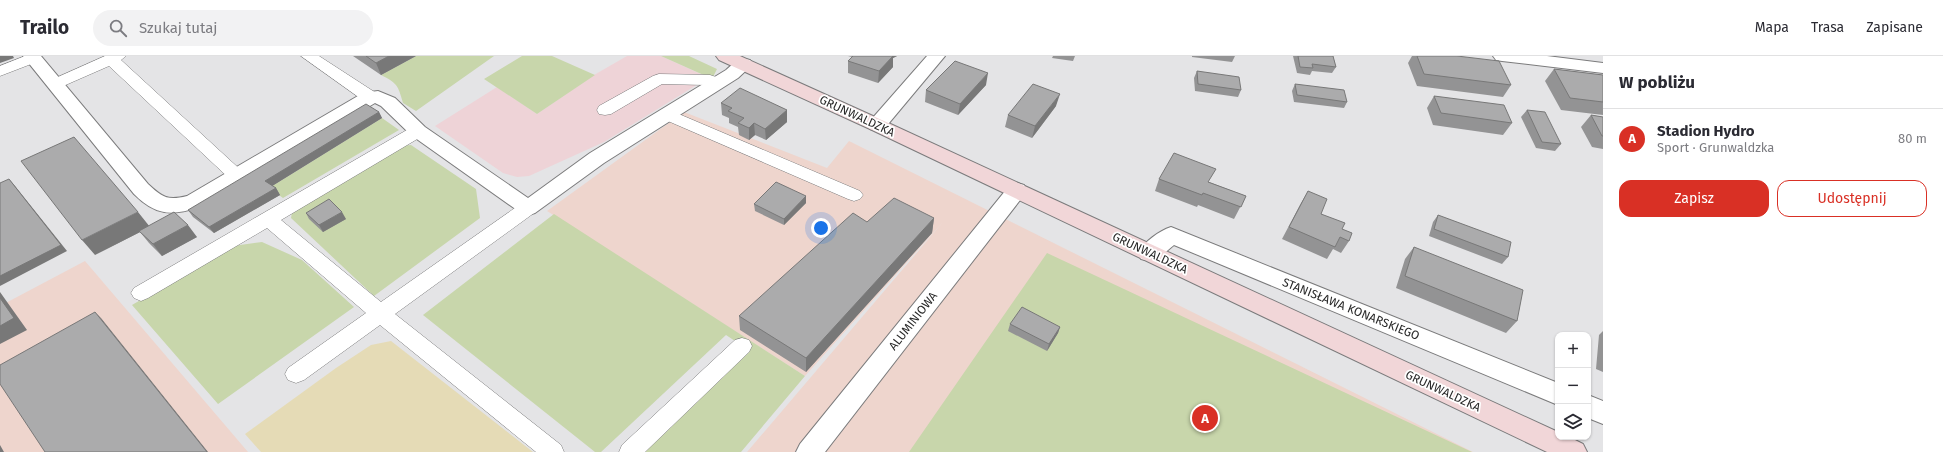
<!DOCTYPE html>
<html lang="pl">
<meta charset="utf-8">
<style>
:root{--surface:#fff;--page:#f2f2f3;--text:#2b2b33;--muted:#7c7c81;--line:#e1e1e2;--accent:#d93025}
body{margin:0;font-family:"Fira Sans",sans-serif;background:var(--page);color:var(--text)}
.controls{position:absolute;right:12px;bottom:12px;display:grid;overflow:hidden;border-radius:8px;box-shadow:0 1px 3px #0004}
.controls button{width:36px;height:36px;display:grid;place-items:center;padding:0;border:0;border-bottom:1px solid var(--line);background:var(--surface);color:var(--text);font:20px sans-serif}
.you{position:absolute;left:821px;top:172px;width:14px;height:14px;margin:-10px;border:3px solid #fff;border-radius:50%;background:#1a73e8;box-shadow:0 0 0 6px #1a73e833}
.badge{display:grid;place-items:center;width:26px;height:26px;border-radius:50%;background:var(--accent);color:#fff;font-size:13px;font-weight:700}
.pin{position:absolute;translate:-50% -50%;border:2px solid #fff;box-shadow:0 1px 4px #0006}
.list{margin:0;padding:0;list-style:none}
h2{display:flex;justify-content:space-between;align-items:center;height:52px;margin:0;padding:0 16px;font-size:17px}
h2 small{font-size:13px;font-weight:400;color:var(--muted)}
.list li{display:grid;grid-template-columns:26px 1fr auto;gap:12px;align-items:center;box-sizing:border-box;height:60px;padding:0 16px;border-top:1px solid var(--line)}
.list b{display:block;font-size:15px;white-space:nowrap}
.list p{margin:0;font-size:13px;white-space:nowrap;color:var(--muted)}
.list em{font-size:13px;font-style:normal;color:var(--muted)}
.actions{display:flex;gap:8px;padding:12px 16px}
.actions a{flex:1;padding:9px 0;border:1px solid var(--accent);border-radius:12px;text-align:center;font-size:14px;color:var(--accent)}
.actions .main{background:var(--accent);color:#fff}
.icon{flex:none;width:22px;height:22px;fill:none;stroke:currentColor;stroke-width:2;stroke-linecap:round;stroke-linejoin:round}
.map{position:relative;flex:none;width:1603px;height:396px;overflow:hidden}
header{display:flex;align-items:center;gap:24px;box-sizing:border-box;height:56px;padding:0 20px;background:var(--surface);border-bottom:1px solid var(--line)}
header strong{font-size:19px}
nav{display:flex;gap:22px;margin-inline-start:auto;font-size:14px}
.search{width:280px;height:36px;background:var(--page);display:flex;align-items:center;gap:10px;box-sizing:border-box;padding:0 14px;border-radius:22px;color:var(--muted);font-size:15px}
main{display:flex}
aside{flex:1;background:var(--surface)}
.map>svg:first-child{display:block}
</style>
<header>
<strong>Trailo</strong>
<div class="search"><svg class="icon" aria-label="search" viewBox="0 0 24 24"><circle cx="10" cy="10" r="6"/><path d="M15 15l6 6"/></svg>Szukaj tutaj</div>
<nav><a>Mapa</a><a>Trasa</a><a>Zapisane</a></nav>
</header>
<main>
<div class="map">
<svg width="1603" height="396" viewBox="0 0 1603 396">
<rect width="100%" height="100%" fill="#e4e4e6"/>
<path fill="#eed3d7" d="M 627,0 L 661,0 L 703,19 L 695,30 L 604,86 L 529,120 L 517,121 L 503,117 L 435,70 L 497,31 L 537,58 L 594,19 Z"/>
<path fill="#eed5cd" d="M 684,56 L 827,112 L 849,85 L 1473,396 L 747,396 L 943,166 L 805,320 L 547,155 Z
M 85,205 L 248,396 L 0,396 L 0,250 Z"/>
<path fill="#c8d6ab" d="M 416,0 L 494,0 L 416,55 L 403,47 C 398,29 397,27 381,19 Z
M 522,0 L 552,0 L 595,19 L 537,58 L 484,23 Z
M 661,0 L 689,0 L 717,13 L 713,21 L 708,21 Z
M 382,62 L 399,74 L 283,142 L 269,132 Z
M 411,89 L 476,133 L 480,162 L 374,240 L 291,162 L 293,151 L 398,90 Z
M 554,158 L 805,320 L 741,396 L 645,396 L 750,295 L 726,279 L 601,396 L 595,396 L 423,259 Z
M 262,186 L 302,204 L 354,251 L 218,348 L 132,249 L 233,190 Z
M 1047,197 L 1472,396 L 909,396 Z"/>
<path fill="#e5dbb6" d="M 391,285 L 533,396 L 261,396 L 245,378 L 336,312 L 371,289 Z"/>
<g fill="none" stroke-linecap="round" stroke-linejoin="round">
<g stroke="#7b7b7c" stroke-width="1">
<path id="service" d="M 25,0 L 40,0 L 42,2 L 39,5 L 0,20 L 0,10 Z
M 105,0 L 126,0 L 121,4 L 244,117 L 247,121 L 244,125 L 238,127 L 232,125 L 109,10 L 61,31 L 55,33 L 49,31 L 47,28 L 49,25 Z
M 301,0 L 319,0 L 376,37 L 378,41 L 376,45 L 370,46 L 364,45 Z
M 659,18 L 710,19 L 716,21 L 724,28 L 722,31 L 716,33 L 706,29 L 662,28 L 611,58 L 605,59 L 599,58 L 597,54 L 599,50 L 653,20 Z
M 667,53 L 860,135 L 863,139 L 860,143 L 854,145 L 848,143 L 661,62 L 659,58 L 661,54 Z
M 418,70 L 424,71 L 426,75 L 424,79 L 281,164 L 381,246 L 522,147 L 528,146 L 534,147 L 537,152 L 534,157 L 395,258 L 561,389 L 564,396 L 536,396 L 380,269 L 304,324 L 296,327 L 288,324 L 285,318 L 288,312 L 366,257 L 267,172 L 148,242 L 141,245 L 134,242 L 131,237 L 134,232 L 412,71 Z
M 742,282 L 749,284 L 752,290 L 749,296 L 645,396 L 619,396 L 622,389 L 735,284 Z"/>
</g>
<g stroke="#7b7b7c" stroke-width="2">
<path id="minor" d="M 23,0 L 41,0 L 148,128 C 162,141 167,145 187,140 L 363,37 L 378,35 L 395,42 L 425,71 L 528,142 L 590,97 L 726,14 C 734,7 739,1 750,4 L 753,8 L 738,22 L 604,107 L 535,157 L 528,159 L 521,157 L 411,79 L 381,50 L 375,47 L 200,151 C 171,160 156,160 134,138 Z
M 927,0 L 945,0 L 884,73 L 877,75 L 870,73 L 867,69 L 870,65 Z
M 1493,0 L 1547,0 L 1603,7 L 1603,17 L 1502,5 L 1496,4 Z
M 1017,127 L 1024,129 L 1027,134 L 1024,139 L 825,396 L 796,396 L 800,388 L 1010,129 Z
M 1171,171 L 1558,327 L 1558,349 L 1174,189 C 1163,198 1155,207 1141,203 L 1138,197 C 1144,186 1159,175 1171,171 Z
M 1588,339 L 1603,345 L 1603,368 L 1588,362 Z"/>
</g>
<g stroke="#7b7b7c" stroke-width="2">
<path id="secondary" d="M 716,0 L 740,0 L 884,65 L 1558,376 L 1558,381 L 1569,381 L 1583,388 L 1587,396 L 1547,396 L 870,73 L 719,4 Z"/>
</g>
<use href="#service" fill="#fff" fill-rule="evenodd"/>
<use href="#minor" fill="#fff" fill-rule="evenodd"/>
<use href="#secondary" fill="#f1d6d8" fill-rule="evenodd"/>
</g>
<path fill="#939394" d="M 353,0 L 416,0 L 381,19 Z
M 848,0 L 897,0 L 893,2 L 893,11 L 878,27 L 848,17 L 848,5 L 852,1 Z
M 1053,0 L 1075,0 L 1073,5 L 1052,2 Z
M 1192,0 L 1235,0 L 1232,6 L 1192,1 Z
M 1293,0 L 1333,0 L 1336,11 L 1332,17 L 1312,15 L 1310,19 L 1297,17 Z
M 1412,0 L 1457,0 L 1511,29 L 1503,41 L 1417,30 L 1408,7 Z
M 1554,13 L 1603,19 L 1603,59 L 1561,54 L 1545,25 Z
M 1197,15 L 1241,34 L 1238,41 L 1195,35 L 1194,22 Z
M 1295,28 L 1347,46 L 1344,52 L 1294,46 L 1292,35 Z
M 986,29 L 958,59 L 925,46 L 926,34 Z
M 1434,40 L 1512,67 L 1503,79 L 1433,69 L 1427,52 Z
M 721,47 L 787,54 L 787,66 L 766,84 L 755,79 L 749,84 L 739,79 L 738,71 L 729,67 L 729,62 L 722,59 Z
M 1056,50 L 1032,82 L 1005,71 L 1008,59 Z
M 1527,54 L 1561,88 L 1555,95 L 1536,92 L 1521,61 Z
M 379,56 L 382,62 L 272,130 L 276,132 L 280,139 L 214,177 L 193,161 L 188,154 Z
M 1591,59 L 1603,61 L 1603,93 L 1592,91 L 1581,71 Z
M 1159,123 L 1209,126 L 1246,140 L 1234,163 L 1198,149 L 1197,151 L 1155,135 Z
M 1308,135 L 1321,158 L 1342,173 L 1349,185 L 1341,197 L 1333,193 L 1327,203 L 1282,183 L 1301,147 Z
M 806,147 L 784,169 L 755,155 L 754,148 Z
M 306,157 L 346,163 L 323,176 L 309,163 Z
M 1438,159 L 1508,201 L 1502,208 L 1429,180 L 1433,166 Z
M 934,162 L 932,177 L 806,316 L 740,274 L 739,260 Z
M 149,170 L 197,181 L 162,200 L 149,187 L 140,176 L 95,199 Z
M 1414,191 L 1517,265 L 1506,277 L 1396,232 L 1405,203 Z
M 1010,268 L 1060,271 L 1058,277 L 1047,295 L 1008,275 Z
M 1603,275 L 1603,316 L 1596,313 L 1599,279 Z"/>
<path fill="#787878" d="M 0,0 L 13,0 L 14,2 L 0,7 Z
M 389,0 L 416,0 L 381,19 L 376,7 Z
M 890,0 L 897,0 L 893,2 L 893,11 L 878,27 L 879,15 Z
M 988,17 L 986,29 L 958,59 L 960,48 Z
M 1060,38 L 1056,50 L 1032,82 L 1035,70 Z
M 787,54 L 787,66 L 766,84 L 765,73 Z
M 379,56 L 382,62 L 269,132 L 265,125 Z
M 754,67 L 755,79 L 749,84 L 749,72 Z
M 9,123 L 15,130 L 67,195 L 0,230 L 0,220 Z
M 276,132 L 280,139 L 214,177 L 209,171 Z
M 806,140 L 806,147 L 784,169 L 784,163 Z
M 138,156 L 150,171 L 95,199 L 82,184 Z
M 342,156 L 346,163 L 323,176 L 319,169 Z
M 934,162 L 932,177 L 806,316 L 806,302 Z
M 188,169 L 197,181 L 162,200 L 153,188 Z
M 0,236 L 27,274 L 0,288 Z
M 95,256 L 101,262 L 208,396 L 207,396 Z
M 1060,271 L 1058,277 L 1047,295 L 1049,288 Z
M 0,389 L 4,396 L 0,396 Z"/>
<path fill="#ababac" stroke="#787878" d="M 366,0 L 389,0 L 376,7 Z
M 853,0 L 893,0 L 879,15 L 848,5 Z
M 1298,0 L 1333,0 L 1336,11 L 1312,8 L 1313,12 L 1300,11 Z
M 1417,0 L 1457,0 L 1499,5 L 1511,29 L 1424,18 Z
M 955,5 L 988,17 L 960,48 L 926,34 Z
M 1554,13 L 1603,19 L 1603,46 L 1570,42 Z
M 1197,15 L 1239,21 L 1241,34 L 1198,28 Z
M 1033,28 L 1060,38 L 1035,70 L 1008,59 Z
M 1295,28 L 1344,34 L 1347,46 L 1297,39 Z
M 740,32 L 787,54 L 765,73 L 754,67 L 749,72 L 738,67 L 744,62 L 728,55 L 732,52 L 721,47 Z
M 1434,40 L 1504,49 L 1512,67 L 1441,57 Z
M 366,48 L 379,56 L 265,125 L 276,132 L 209,171 L 188,154 Z
M 1527,54 L 1545,56 L 1561,88 L 1542,86 Z
M 1591,59 L 1603,61 L 1603,80 L 1602,80 Z
M 74,81 L 138,156 L 82,184 L 21,105 Z
M 1174,97 L 1216,113 L 1208,126 L 1246,140 L 1241,151 L 1203,137 L 1202,139 L 1159,123 Z
M 9,123 L 61,189 L 0,220 L 0,127 Z
M 776,126 L 806,140 L 784,163 L 754,148 Z
M 1308,135 L 1327,143 L 1321,158 L 1345,167 L 1342,173 L 1352,177 L 1349,185 L 1340,181 L 1335,191 L 1289,171 Z
M 894,142 L 934,162 L 806,302 L 739,260 L 853,157 L 867,166 Z
M 329,143 L 342,156 L 319,169 L 306,157 Z
M 174,156 L 188,169 L 153,188 L 139,175 Z
M 1438,159 L 1511,186 L 1508,201 L 1434,173 Z
M 1414,191 L 1523,234 L 1517,265 L 1405,220 Z
M 0,242 L 14,262 L 0,270 Z
M 1022,251 L 1060,271 L 1049,288 L 1010,268 Z
M 95,256 L 207,396 L 45,396 L 0,328 L 0,309 Z"/>
<g text-anchor="middle" dominant-baseline="central" stroke-width="3.5" stroke-linejoin="round" paint-order="stroke">
<g font-size="12" fill="#282828" stroke="#fff">
<text transform="translate(857 60) rotate(25)">GRUNWALDZKA</text>
<text transform="translate(1150 197) rotate(25)">GRUNWALDZKA</text>
<text transform="translate(1351 253) rotate(22)">STANISŁAWA KONARSKIEGO</text>
<text transform="translate(913 265) rotate(-52)">ALUMINIOWA</text>
<text transform="translate(1443 335) rotate(25)">GRUNWALDZKA</text>
</g>
</g>
</svg>
<div class="controls">
<button>+</button>
<button>−</button>
<button><svg class="icon" aria-label="layers" viewBox="0 0 24 24"><path d="M12 4l9 5-9 5-9-5zM3 14l9 5 9-5"/></svg></button>
</div>
<div class="you"></div>
<div class="pin badge" style="left:1205px;top:362px">A</div>
</div>
<aside>
<h2>W pobliżu<small></small></h2>
<ul class="list">
<li><span class="badge">A</span><div><b>Stadion Hydro</b><p>Sport · Grunwaldzka</p></div><em>80 m</em></li>
</ul>
<div class="actions"><a class="main">Zapisz</a><a>Udostępnij</a></div>
</aside>
</main>
